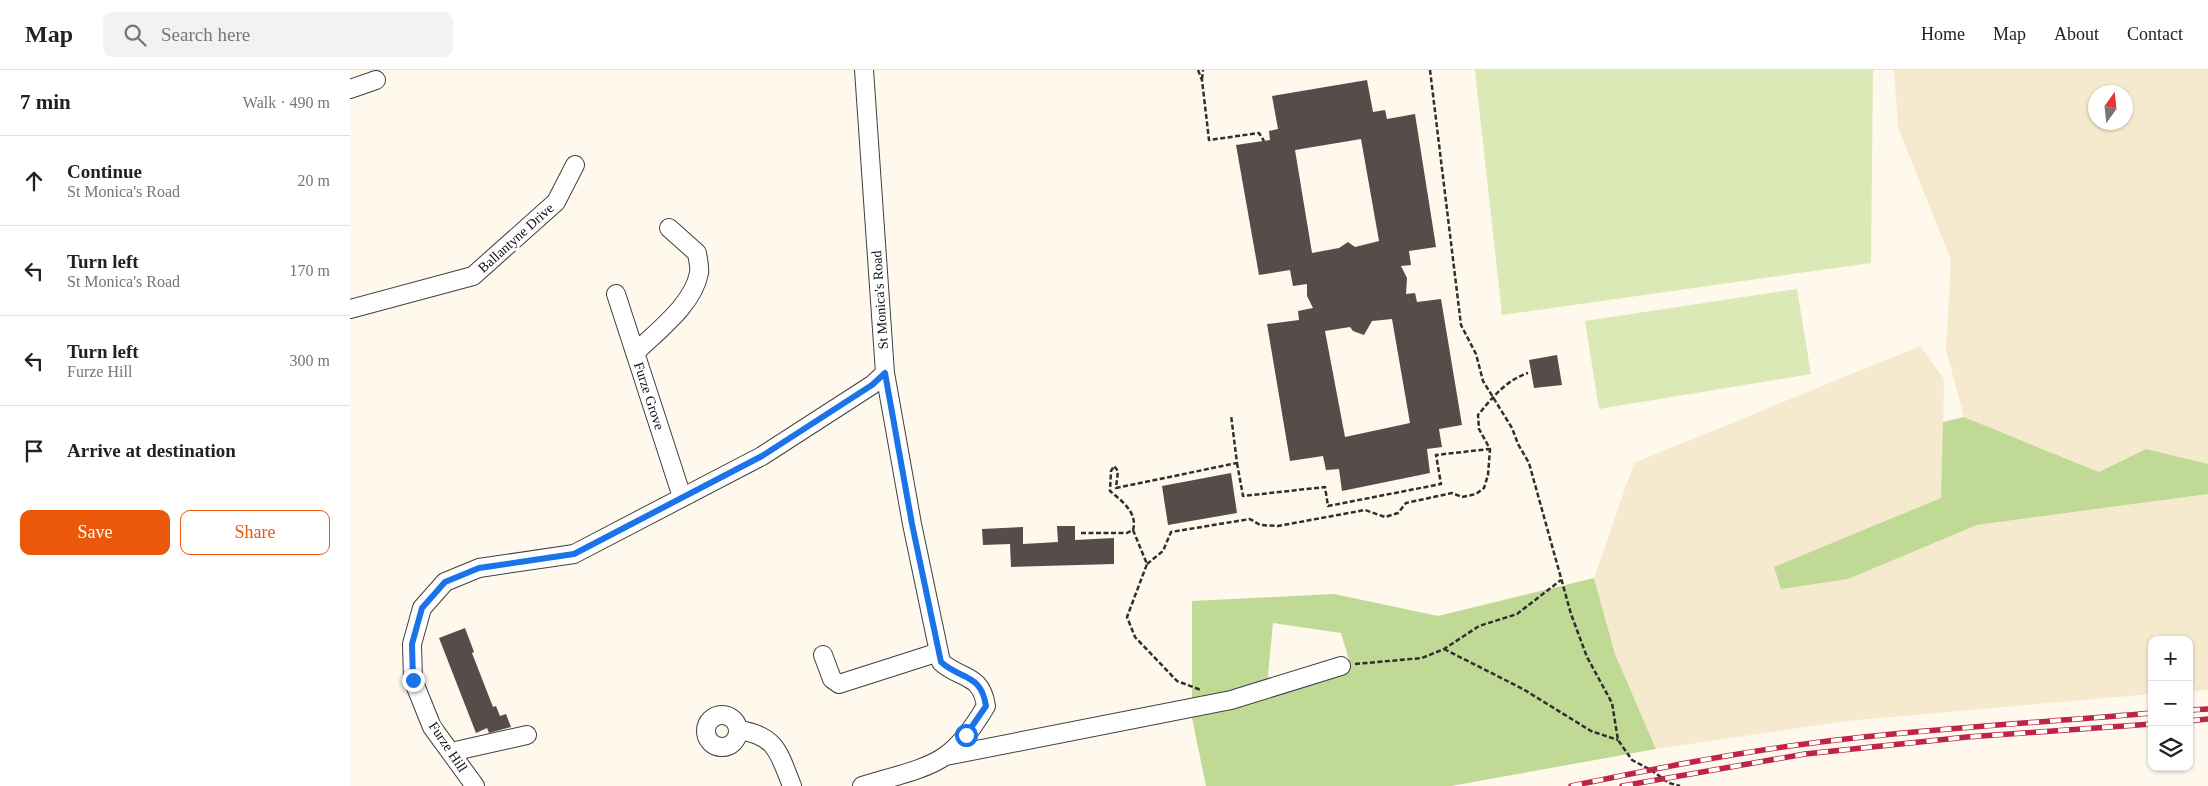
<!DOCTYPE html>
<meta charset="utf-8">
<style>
:root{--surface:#fff;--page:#f2f2f2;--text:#222;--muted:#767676;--line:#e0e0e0;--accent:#ea580c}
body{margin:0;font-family:Georgia,serif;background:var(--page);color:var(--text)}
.controls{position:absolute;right:15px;bottom:15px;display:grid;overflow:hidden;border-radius:10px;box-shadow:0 1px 4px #0004}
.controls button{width:45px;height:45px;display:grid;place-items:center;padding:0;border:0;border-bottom:1px solid var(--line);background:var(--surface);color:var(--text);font:25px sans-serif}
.compass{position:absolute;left:1738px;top:15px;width:45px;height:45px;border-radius:50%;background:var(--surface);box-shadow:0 1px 4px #0004;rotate:15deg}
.stop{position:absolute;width:15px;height:15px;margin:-11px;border:4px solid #1a73e8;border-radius:50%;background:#fff}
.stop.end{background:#1a73e8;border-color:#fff;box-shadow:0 1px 5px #0008}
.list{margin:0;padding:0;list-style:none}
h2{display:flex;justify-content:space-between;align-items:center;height:65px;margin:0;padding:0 20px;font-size:21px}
h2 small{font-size:16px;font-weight:400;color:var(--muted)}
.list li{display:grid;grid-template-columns:32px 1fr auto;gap:15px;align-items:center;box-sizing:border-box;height:90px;padding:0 20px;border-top:1px solid var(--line)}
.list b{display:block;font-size:19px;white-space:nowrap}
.list p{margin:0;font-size:16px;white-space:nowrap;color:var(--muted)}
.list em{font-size:16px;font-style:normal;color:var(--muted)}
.actions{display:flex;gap:10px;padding:15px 20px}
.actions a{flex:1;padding:11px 0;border:1px solid var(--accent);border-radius:10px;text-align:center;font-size:18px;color:var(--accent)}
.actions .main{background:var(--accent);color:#fff}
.icon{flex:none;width:28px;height:28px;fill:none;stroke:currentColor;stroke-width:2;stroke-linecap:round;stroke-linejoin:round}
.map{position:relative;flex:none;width:1858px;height:716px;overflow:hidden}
header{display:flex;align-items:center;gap:30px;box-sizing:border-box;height:70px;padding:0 25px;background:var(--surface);border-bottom:1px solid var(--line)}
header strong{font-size:24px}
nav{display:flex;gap:28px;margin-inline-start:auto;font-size:18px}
.search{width:350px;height:45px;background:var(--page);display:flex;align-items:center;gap:12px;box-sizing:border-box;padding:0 18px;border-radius:10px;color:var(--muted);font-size:19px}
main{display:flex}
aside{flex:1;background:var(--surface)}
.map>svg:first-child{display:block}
</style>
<header>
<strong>Map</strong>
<div class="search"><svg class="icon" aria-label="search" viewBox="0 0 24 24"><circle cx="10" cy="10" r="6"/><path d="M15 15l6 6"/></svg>Search here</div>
<nav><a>Home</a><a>Map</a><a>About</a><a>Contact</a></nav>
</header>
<main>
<aside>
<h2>7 min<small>Walk · 490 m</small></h2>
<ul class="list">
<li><svg class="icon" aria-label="ahead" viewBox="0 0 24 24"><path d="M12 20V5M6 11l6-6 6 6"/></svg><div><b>Continue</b><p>St Monica's Road</p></div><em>20 m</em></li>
<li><svg class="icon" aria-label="left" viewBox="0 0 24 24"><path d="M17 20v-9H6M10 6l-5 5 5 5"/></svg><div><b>Turn left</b><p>St Monica's Road</p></div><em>170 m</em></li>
<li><svg class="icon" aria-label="left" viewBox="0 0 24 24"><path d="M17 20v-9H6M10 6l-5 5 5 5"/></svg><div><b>Turn left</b><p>Furze Hill</p></div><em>300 m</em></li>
<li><svg class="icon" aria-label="arrive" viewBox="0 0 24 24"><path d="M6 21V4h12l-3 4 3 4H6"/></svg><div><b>Arrive at destination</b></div></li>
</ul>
<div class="actions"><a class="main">Save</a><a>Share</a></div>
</aside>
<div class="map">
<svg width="1858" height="716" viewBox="0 0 1858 716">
<rect width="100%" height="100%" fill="#fff8ed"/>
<path fill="#f5eacd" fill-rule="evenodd" d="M 1544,0 L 1858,0 L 1858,394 L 1796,379 L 1750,402 L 1614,347 L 1596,280 L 1601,190 L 1548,58 ZM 1746,22 L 1776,22 L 1776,52 L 1746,52 Z
M 1570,276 L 1594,309 L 1592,428 L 1424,497 L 1498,509 L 1627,455 L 1858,424 L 1858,620 L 1839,621 L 1839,570 L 1802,570 L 1802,624 L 1496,651 L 1306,679 L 1265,584 L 1244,508 L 1284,393 Z"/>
<path fill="#dae9b6" d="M 1125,0 L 1523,0 L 1521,193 L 1152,245 Z
M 1447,219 L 1461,304 L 1249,339 L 1235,251 Z"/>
<path fill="#c0da95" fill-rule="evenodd" d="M 1614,347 L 1749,402 L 1796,379 L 1858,394 L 1858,424 L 1627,455 L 1498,509 L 1431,519 L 1424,497 L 1591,428 L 1593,352 Z
M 1244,508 L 1265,584 L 1306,679 L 1101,716 L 856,716 L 842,648 L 842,531 L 984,524 L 1088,546 ZM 923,553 L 991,563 L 999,590 L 993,602 L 916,627 Z"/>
<path fill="#564c49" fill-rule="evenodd" d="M 1017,10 L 1023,42 L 1035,40 L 1037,49 L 1065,44 L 1086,177 L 1059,181 L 1061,195 L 1051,196 L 1057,208 L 1056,224 L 1065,223 L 1067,232 L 1091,229 L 1112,355 L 1089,359 L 1092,377 L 1077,379 L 1080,403 L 992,421 L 989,399 L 976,400 L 973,386 L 940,391 L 917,254 L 949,250 L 948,241 L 963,238 L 957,226 L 957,214 L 943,216 L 940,200 L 909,205 L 886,75 L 920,70 L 919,61 L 928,59 L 922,26 ZM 1011,69 L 1029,171 L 1005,177 L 998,172 L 989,178 L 962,183 L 945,80 ZM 1042,249 L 1060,353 L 995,367 L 975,261 L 1000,257 L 1003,261 L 1014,265 L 1022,251 Z
M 1207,285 L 1212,315 L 1184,318 L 1179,290 Z
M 881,403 L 887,443 L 818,455 L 812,416 Z
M 707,456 L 725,456 L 725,470 L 764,468 L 764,494 L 661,497 L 660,474 L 633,475 L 632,459 L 673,457 L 673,474 L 708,472 Z
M 115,558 L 124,582 L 122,583 L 143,637 L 146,636 L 150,646 L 156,644 L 161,657 L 139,663 L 137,658 L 126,663 L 89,568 Z"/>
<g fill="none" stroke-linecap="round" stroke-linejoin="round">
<g stroke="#404040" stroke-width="20">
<path id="minor" d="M 0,19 L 26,10
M 266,224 L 332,427
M 0,239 L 123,206 L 206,132 L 225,95
M 285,283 C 307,261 343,235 349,203 C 350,197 348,190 347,183 L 319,158
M 473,585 L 482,609 L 489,614 L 589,582
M356 661a16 16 0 1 1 32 0a16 16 0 1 1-32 0Z
M 388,660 C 427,665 429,684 442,716
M 101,682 L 177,665
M 596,686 L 881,630 L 991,596
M 125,716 L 82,657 L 63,610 L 62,574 L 72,538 L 95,512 L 129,498 L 224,484 L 412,386 L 522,315 L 535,303
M 512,716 C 536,708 574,701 595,686 C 612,674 626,653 636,636 C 631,603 611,610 591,592 L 562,454 L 535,303 L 514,0"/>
</g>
<path stroke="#2f2f2f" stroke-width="2.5" stroke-dasharray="5 2.5" stroke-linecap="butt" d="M 848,0 L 852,10 L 859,70 L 909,63 L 914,71
M 1080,0 L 1111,255 L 1126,284 L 1133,311 L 1162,358 L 1168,374 L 1179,393 L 1221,544 L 1237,587 L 1262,633 L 1268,670 L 1282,690 L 1301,700 L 1319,713 L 1330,716
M 852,9 L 853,0
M 887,393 L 893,426 L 975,417 L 978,436 L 1091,414 L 1086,385 L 1139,379
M 783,460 L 797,494 L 777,547 L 785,567 L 827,611 L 851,620
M 731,463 L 777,463 L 783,460 C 788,443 772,431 760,421 L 761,401 L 764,396 L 768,401 L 766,418 L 887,393 L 881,345
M 797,494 L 813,481 L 821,462 L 900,449 L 910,455 L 928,456 L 1015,440 L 1035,447 L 1048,443 L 1056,433 L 1102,423 L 1112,427 L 1126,424 L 1134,418 L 1138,405 L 1140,379 L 1129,359 L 1128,345 C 1142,328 1156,310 1178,303
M 1094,579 L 1173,619 L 1241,661 L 1268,670
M 1005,594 L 1072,588 L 1094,579 L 1129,556 L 1167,544 L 1211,510"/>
<use href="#minor" stroke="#fff" stroke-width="18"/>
<g stroke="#be2446" stroke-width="5.5">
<path id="rail" d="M 1839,640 L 1858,639
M 1839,651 L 1858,649
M 1221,716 C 1299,700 1377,684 1455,674 C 1570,659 1686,653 1802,643
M 1272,716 L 1455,684 L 1617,667 L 1802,654"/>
</g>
<use href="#rail" stroke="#fff" stroke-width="4" stroke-dasharray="11" stroke-linecap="butt"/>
</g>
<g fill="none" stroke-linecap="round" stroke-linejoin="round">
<path stroke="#1a73e8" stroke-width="6" d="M 63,610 L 62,574 L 72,538 L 95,512 L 129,498 L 224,484 L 412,386 L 522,315 L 535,303 L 562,454 L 591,592 C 611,610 631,603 636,636 L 616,665"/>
</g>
<g text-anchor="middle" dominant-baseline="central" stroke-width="5" stroke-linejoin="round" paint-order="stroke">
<g font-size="14" fill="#0d0d0d" stroke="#fff">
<text transform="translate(166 168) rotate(-42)">Ballantyne Drive</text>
<text transform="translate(530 230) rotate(-94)">St Monica's Road</text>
<text transform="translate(299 326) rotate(72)">Furze Grove</text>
<text transform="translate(98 677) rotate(56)">Furze Hill</text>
</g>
</g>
</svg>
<div class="controls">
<button>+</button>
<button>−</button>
<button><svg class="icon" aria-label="layers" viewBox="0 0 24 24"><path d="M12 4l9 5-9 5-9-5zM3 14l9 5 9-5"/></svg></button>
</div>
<svg class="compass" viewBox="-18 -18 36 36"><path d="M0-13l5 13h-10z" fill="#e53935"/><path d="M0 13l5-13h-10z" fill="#767676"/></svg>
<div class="stop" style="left:616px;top:665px"></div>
<div class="stop end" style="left:63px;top:610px"></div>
</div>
</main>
